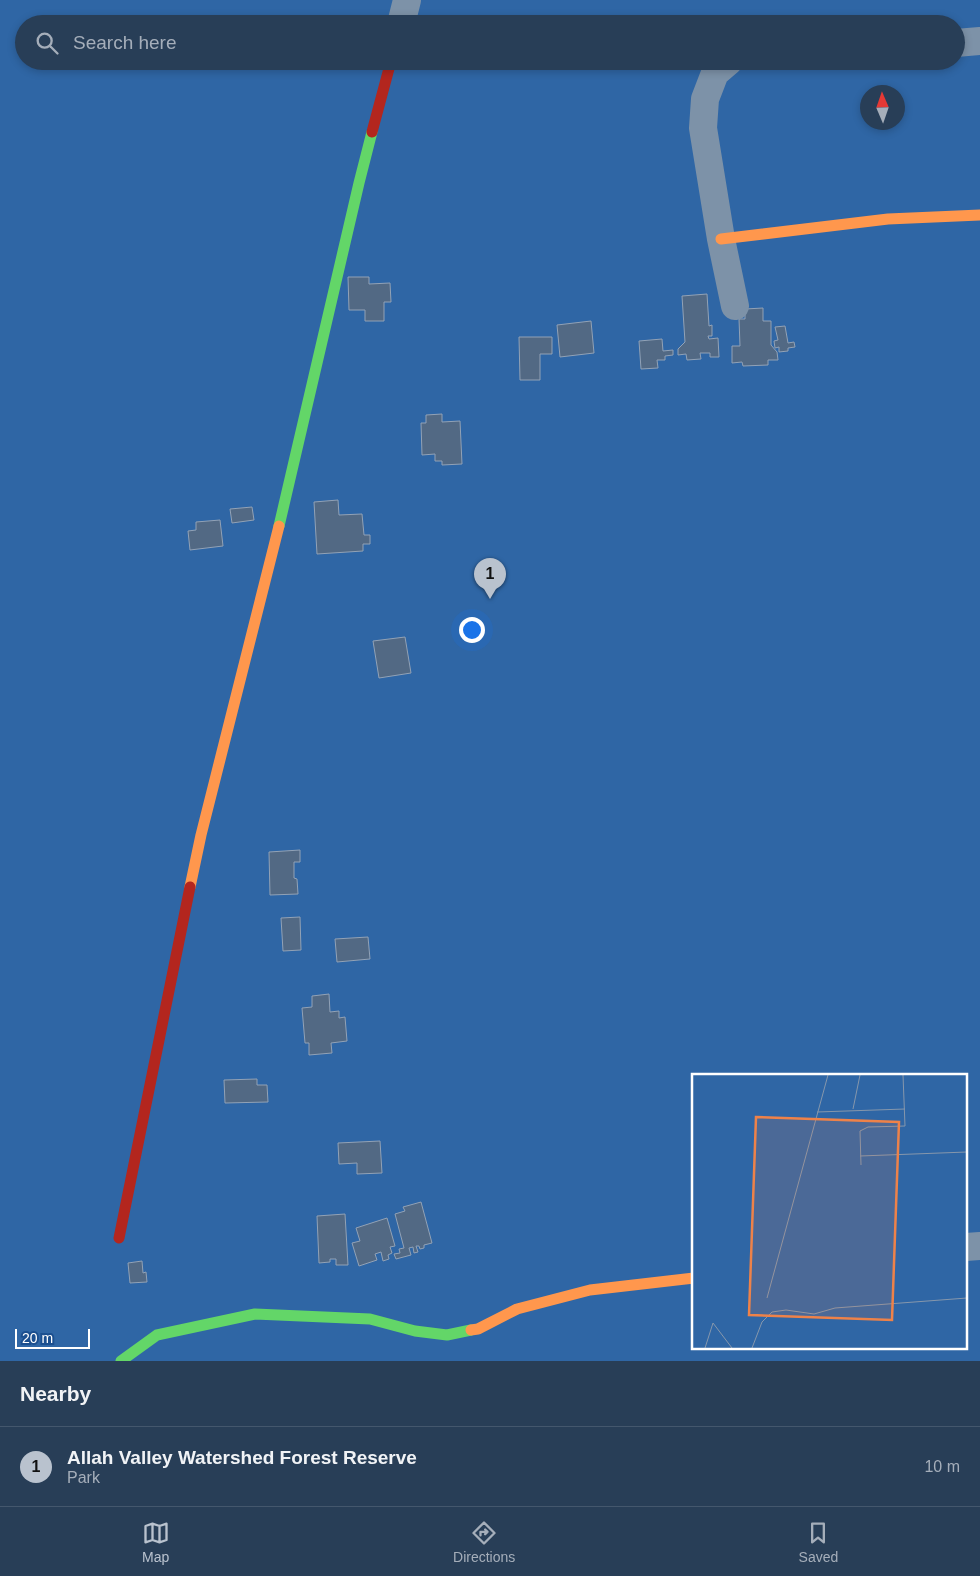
<!DOCTYPE html>
<style>
:root{--surface:#283e57;--page:#30455d;--text:#f1f3f6;--muted:#a5aeba;--line:#44576d;--accent:#b9c2ce}
body{margin:0;font-family:Arial,sans-serif;background:var(--page);color:var(--text)}
.compass{position:absolute;left:860px;top:85px;width:45px;height:45px;border-radius:50%;background:var(--surface);box-shadow:0 2px 8px #0003;rotate:358deg}
.scale{position:absolute;left:15px;bottom:12px;width:75px;box-sizing:border-box;padding-left:5px;border:2px solid #fff;border-top:0;font-size:14px;line-height:18px;white-space:nowrap;color:#fff;-webkit-text-stroke:4px #1b4f8f;paint-order:stroke}
.you{position:absolute;left:471px;top:629px;width:18px;height:18px;margin:-12px;border:4px solid #fff;border-radius:50%;background:#1a73e8;box-shadow:0 0 0 8px #1a73e833}
.badge{display:grid;place-items:center;width:32px;height:32px;border-radius:50%;background:var(--accent);color:#111;font-size:16px;font-weight:700}
.pin{position:absolute;translate:-50% -41px;filter:drop-shadow(0 1px 2px #0008)}
.pin::after{content:'';position:absolute;top:26px;width:18px;height:15px;background:inherit;clip-path:polygon(0 0,100% 0,50% 100%)}
.list{margin:0;padding:0;list-style:none}
h2{display:flex;justify-content:space-between;align-items:center;height:65px;margin:0;padding:0 20px;font-size:21px}
h2 small{font-size:16px;font-weight:400;color:var(--muted)}
.list li{display:grid;grid-template-columns:32px 1fr auto;gap:15px;align-items:center;box-sizing:border-box;height:80px;padding:0 20px;border-top:1px solid var(--line)}
.list b{display:block;font-size:19px;white-space:nowrap}
.list p{margin:0;font-size:16px;white-space:nowrap;color:var(--muted)}
.list em{font-size:16px;font-style:normal;color:var(--muted)}
.icon{flex:none;width:28px;height:28px;fill:none;stroke:currentColor;stroke-width:2;stroke-linecap:round;stroke-linejoin:round}
.map{position:relative;flex:none;width:980px;height:1361px;overflow:hidden}
.search{position:absolute;background:var(--surface);box-shadow:0 2px 8px #0003;left:15px;right:15px;top:15px;height:55px;display:flex;align-items:center;gap:12px;box-sizing:border-box;padding:0 18px;border-radius:28px;color:var(--muted);font-size:19px}
.sheet{height:145px;background:var(--surface)}
nav{display:flex;justify-content:space-around;align-items:center;box-sizing:border-box;height:70px;border-top:1px solid var(--line);background:var(--surface);font-size:14px;color:var(--muted)}
nav a{display:grid;justify-items:center;gap:2px}
nav .on{color:var(--accent)}
.map>svg:first-child{display:block}
</style>
<div class="map">
<svg width="980" height="1361" viewBox="0 0 980 1361">
<rect width="100%" height="100%" fill="#365274"/>
<path fill="#2f66a5" fill-rule="evenodd" d="M 0,0 L 980,0 L 980,1361 L 0,1361 ZM 24,24 L 956,24 L 956,61 L 24,61 ZM 868,92 L 898,92 L 898,122 L 868,122 ZM 694,1075 L 966,1075 L 966,1347 L 694,1347 Z"/>
<path fill="#526984" stroke="#92a2b6" d="M 348,277 L 369,277 L 369,284 L 390,283 L 391,302 L 384,302 L 384,321 L 365,321 L 365,310 L 349,310 Z
M 707,294 L 709,326 L 712,325 L 712,336 L 708,336 L 709,339 L 718,338 L 719,357 L 710,357 L 710,353 L 700,353 L 701,359 L 687,360 L 686,354 L 678,355 L 678,349 L 685,342 L 682,296 Z
M 763,308 L 763,321 L 771,321 L 771,345 L 777,352 L 778,360 L 768,360 L 768,365 L 743,366 L 742,362 L 732,363 L 732,346 L 740,346 L 739,319 L 745,319 L 745,309 Z
M 591,321 L 594,353 L 560,357 L 557,325 Z
M 785,326 L 788,343 L 794,342 L 795,347 L 788,348 L 788,351 L 779,352 L 779,347 L 775,348 L 774,341 L 778,340 L 775,327 Z
M 519,337 L 552,337 L 552,354 L 540,354 L 540,380 L 520,380 Z
M 662,339 L 663,351 L 673,350 L 673,355 L 665,356 L 665,360 L 657,360 L 658,368 L 641,369 L 639,341 Z
M 442,414 L 442,422 L 460,421 L 462,464 L 442,465 L 442,461 L 435,461 L 435,454 L 422,455 L 421,423 L 426,423 L 426,415 Z
M 338,500 L 339,515 L 362,514 L 364,535 L 370,535 L 370,544 L 363,544 L 363,551 L 317,554 L 314,502 Z
M 252,507 L 254,520 L 232,523 L 230,509 Z
M 220,520 L 223,546 L 190,550 L 188,531 L 196,530 L 196,522 Z
M 405,637 L 411,673 L 379,678 L 373,641 Z
M 300,850 L 300,862 L 294,862 L 294,878 L 297,879 L 298,894 L 270,895 L 269,852 Z
M 300,917 L 301,950 L 283,951 L 281,918 Z
M 368,937 L 370,959 L 337,962 L 335,939 Z
M 329,994 L 330,1012 L 339,1011 L 339,1018 L 345,1017 L 347,1041 L 331,1043 L 332,1053 L 309,1055 L 309,1043 L 305,1043 L 302,1008 L 312,1007 L 312,996 Z
M 257,1079 L 257,1085 L 267,1085 L 268,1102 L 225,1103 L 224,1080 Z
M 380,1141 L 382,1173 L 357,1174 L 357,1163 L 339,1164 L 338,1143 Z
M 421,1202 L 432,1243 L 424,1245 L 424,1248 L 420,1249 L 419,1246 L 416,1246 L 418,1252 L 414,1253 L 413,1247 L 409,1248 L 411,1255 L 396,1259 L 394,1254 L 400,1253 L 399,1249 L 404,1248 L 395,1214 L 405,1211 L 403,1207 Z
M 345,1214 L 348,1265 L 336,1265 L 336,1259 L 330,1259 L 330,1262 L 319,1263 L 317,1216 Z
M 387,1218 L 395,1246 L 390,1247 L 392,1253 L 388,1255 L 389,1259 L 383,1261 L 381,1252 L 375,1254 L 377,1260 L 359,1266 L 352,1243 L 360,1241 L 356,1228 Z
M 142,1261 L 143,1273 L 146,1272 L 147,1282 L 130,1283 L 128,1263 Z"/>
<g fill="none" stroke-linecap="round" stroke-linejoin="round">
<path stroke="#7d92a8" stroke-width="28" d="M 401,24 L 407,0
M 956,43 L 980,41
M 729,61 L 715,73 L 705,99 L 703,128 L 721,239 L 735,306
M 966,1247 L 980,1246"/>
<path stroke="#63d668" stroke-width="11" d="M 279,526 L 359,183 L 372,132
M 121,1361 L 157,1335 L 255,1314 L 370,1319 L 415,1331 L 447,1335 L 471,1330"/>
<path stroke="#ff974d" stroke-width="11" d="M 721,239 L 888,219 L 980,215
M 190,887 L 201,835 L 279,526
M 471,1330 L 478,1329 L 517,1309 L 590,1290 L 694,1278"/>
<path stroke="#b3261e" stroke-width="11" d="M 372,132 L 391,61
M 119,1238 L 190,887"/>
</g>
<g transform="translate(692 1074)">
<rect width="275" height="275" fill="#365274"/>
<path d="M 0,1 L 275,1 L 275,274 L 0,274 Z" fill="#2f66a5"/>
<path fill="none" stroke="#8697ac" stroke-width="1" d="M 161,35 L 168,1M 125,38 L 213,35M 168,82 L 275,78M 169,91 L 168,57 L 176,53 L 213,52 L 211,1M 75,224 L 136,1M 13,274 L 21,249 L 40,274M 60,274 L 70,248 L 80,238 L 94,236 L 122,240 L 143,234 L 275,224"/>
<path fill="#ee8249" fill-opacity="0.15" stroke="#ee8249" stroke-width="2.5" d="M 64,43 L 207,48 L 200,246 L 57,241 Z"/>
<rect width="275" height="275" fill="none" stroke="#fff" stroke-width="2.5"/>
</g>
</svg>
<svg class="compass" viewBox="-18 -18 36 36"><path d="M0-13l5 13h-10z" fill="#e53935"/><path d="M0 13l5-13h-10z" fill="#a5aeba"/></svg>
<div class="scale">20 m</div>
<div class="you"></div>
<div class="pin badge" style="left:490px;top:599px">1</div>
<div class="search"><svg class="icon" aria-label="search" viewBox="0 0 24 24"><circle cx="10" cy="10" r="6"/><path d="M15 15l6 6"/></svg>Search here</div>
</div>
<section class="sheet">
<h2>Nearby<small></small></h2>
<ul class="list">
<li><span class="badge">1</span><div><b>Allah Valley Watershed Forest Reserve</b><p>Park</p></div><em>10 m</em></li>
</ul>
</section>
<nav>
<a class="on"><svg class="icon" aria-label="map" viewBox="0 0 24 24"><path d="M3 6l6-2 6 2 6-2v14l-6 2-6-2-6 2zM9 4v14M15 6v14"/></svg>Map</a>
<a><svg class="icon" aria-label="directions" viewBox="0 0 24 24"><path d="M12 3l9 9-9 9-9-9zM9 14v-3h6M13 9l2 2-2 2"/></svg>Directions</a>
<a><svg class="icon" aria-label="saved" viewBox="0 0 24 24"><path d="M7 4h10v16l-5-4-5 4z"/></svg>Saved</a>
</nav>
